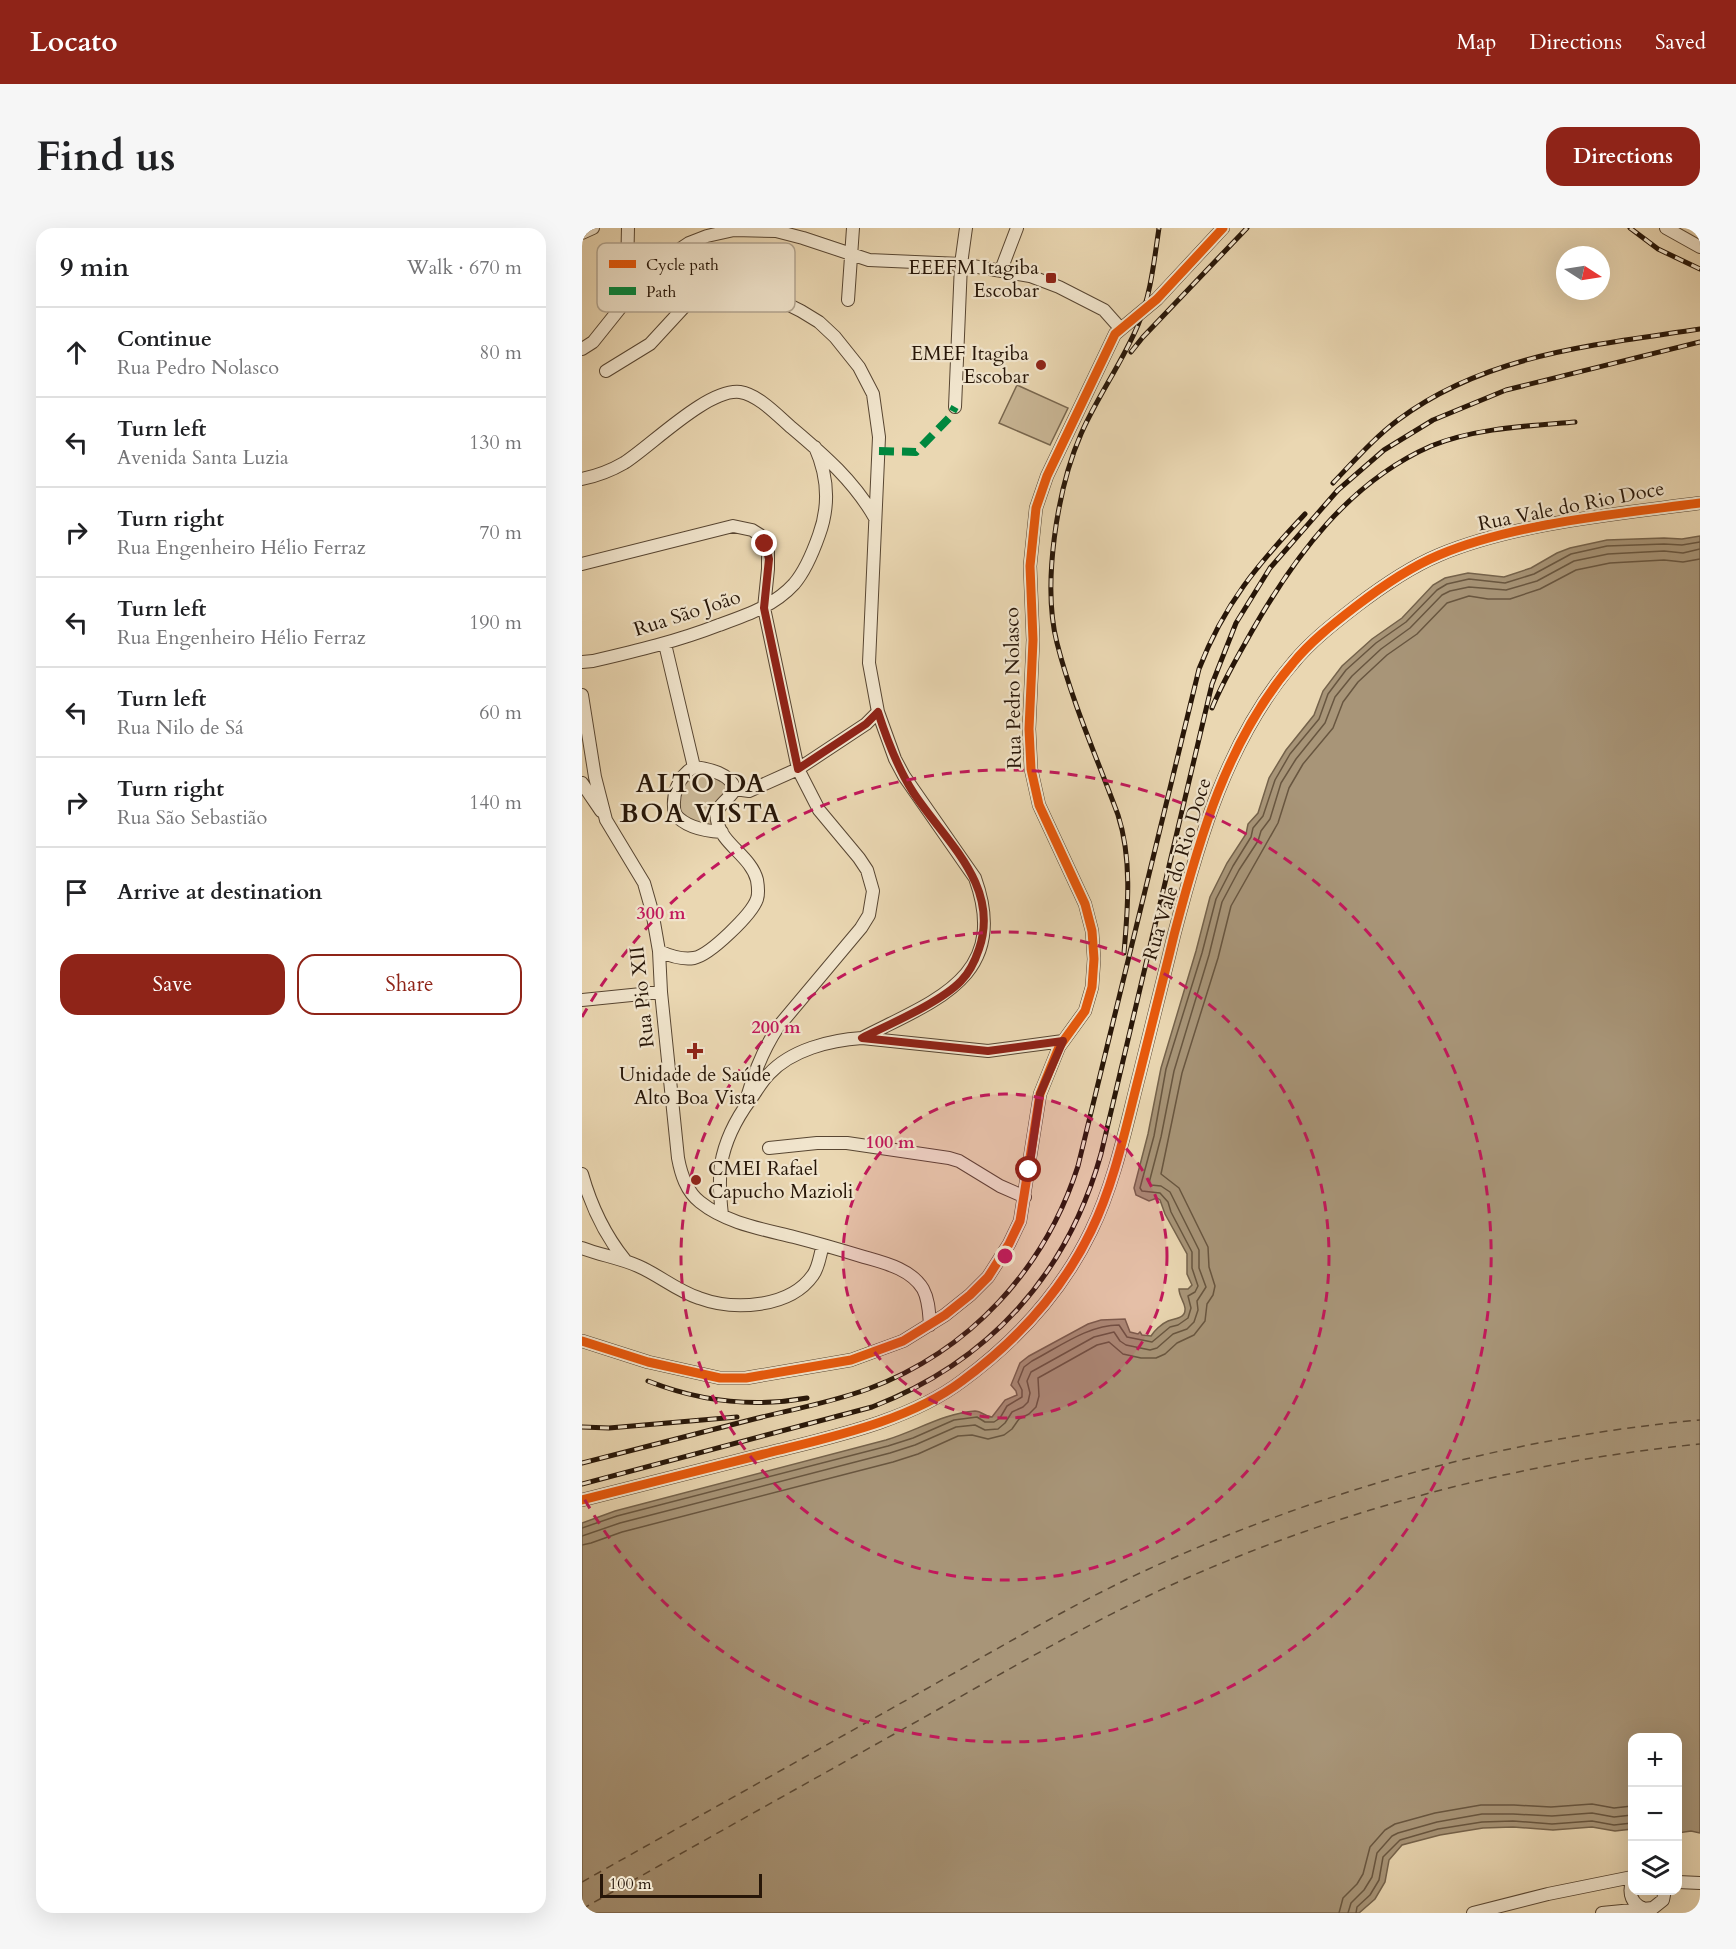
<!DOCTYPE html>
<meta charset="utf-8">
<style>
:root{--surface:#fff;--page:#f6f6f6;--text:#202124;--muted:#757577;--line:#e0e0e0;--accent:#8f2418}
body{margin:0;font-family:Cardo,serif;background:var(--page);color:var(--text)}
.controls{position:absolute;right:18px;bottom:18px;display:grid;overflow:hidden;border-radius:12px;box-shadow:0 6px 24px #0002}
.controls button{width:54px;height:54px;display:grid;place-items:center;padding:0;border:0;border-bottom:2px solid var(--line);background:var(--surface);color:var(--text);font:30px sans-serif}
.compass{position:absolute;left:974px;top:18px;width:54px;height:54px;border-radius:50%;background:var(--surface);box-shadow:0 6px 24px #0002;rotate:102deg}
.scale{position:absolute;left:18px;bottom:15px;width:162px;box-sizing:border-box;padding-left:6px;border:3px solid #271608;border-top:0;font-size:16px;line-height:21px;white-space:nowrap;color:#271608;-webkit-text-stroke:4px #f1e5cd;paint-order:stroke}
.stop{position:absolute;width:18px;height:18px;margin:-14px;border:4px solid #8f2418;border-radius:50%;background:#fff}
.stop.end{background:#8f2418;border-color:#fff;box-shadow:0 2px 6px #0008}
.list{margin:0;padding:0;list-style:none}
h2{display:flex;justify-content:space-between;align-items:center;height:78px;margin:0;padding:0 24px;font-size:26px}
h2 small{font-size:20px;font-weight:400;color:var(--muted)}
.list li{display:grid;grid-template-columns:39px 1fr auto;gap:18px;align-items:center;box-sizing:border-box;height:90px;padding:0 24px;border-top:2px solid var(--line)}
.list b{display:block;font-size:22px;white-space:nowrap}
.list p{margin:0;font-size:20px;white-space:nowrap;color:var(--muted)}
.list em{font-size:20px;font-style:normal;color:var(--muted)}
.actions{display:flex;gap:12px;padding:18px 24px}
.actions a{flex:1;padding:14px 0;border:2px solid var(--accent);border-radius:18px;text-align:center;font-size:21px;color:var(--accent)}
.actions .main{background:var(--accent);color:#fff}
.icon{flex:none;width:33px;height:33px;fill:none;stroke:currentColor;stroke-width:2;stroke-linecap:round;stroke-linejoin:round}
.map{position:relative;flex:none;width:1118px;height:1685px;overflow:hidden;border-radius:18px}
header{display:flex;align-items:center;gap:36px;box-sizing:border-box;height:84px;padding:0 30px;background:var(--accent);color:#fff}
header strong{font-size:28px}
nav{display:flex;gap:33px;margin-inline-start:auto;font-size:21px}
.intro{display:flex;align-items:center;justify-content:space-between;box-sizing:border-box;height:144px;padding:0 36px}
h1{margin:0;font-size:42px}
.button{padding:15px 27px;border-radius:18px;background:var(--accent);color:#fff;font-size:21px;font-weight:700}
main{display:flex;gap:36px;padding:0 36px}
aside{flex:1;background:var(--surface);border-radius:18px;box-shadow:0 6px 24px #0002}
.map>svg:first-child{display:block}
</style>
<header>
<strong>Locato</strong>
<nav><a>Map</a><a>Directions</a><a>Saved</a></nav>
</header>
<div class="intro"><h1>Find us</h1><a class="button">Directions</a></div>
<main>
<aside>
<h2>9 min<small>Walk · 670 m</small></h2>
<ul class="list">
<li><svg class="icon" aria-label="ahead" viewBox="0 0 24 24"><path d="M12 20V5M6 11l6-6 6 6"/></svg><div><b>Continue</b><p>Rua Pedro Nolasco</p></div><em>80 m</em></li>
<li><svg class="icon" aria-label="left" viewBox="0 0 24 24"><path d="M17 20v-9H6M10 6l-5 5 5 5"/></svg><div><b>Turn left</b><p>Avenida Santa Luzia</p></div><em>130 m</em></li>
<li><svg class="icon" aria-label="right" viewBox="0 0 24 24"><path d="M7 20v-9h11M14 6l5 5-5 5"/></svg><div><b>Turn right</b><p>Rua Engenheiro Hélio Ferraz</p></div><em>70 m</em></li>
<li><svg class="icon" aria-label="left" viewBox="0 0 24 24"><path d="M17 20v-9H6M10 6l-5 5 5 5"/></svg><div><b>Turn left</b><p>Rua Engenheiro Hélio Ferraz</p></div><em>190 m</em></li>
<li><svg class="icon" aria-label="left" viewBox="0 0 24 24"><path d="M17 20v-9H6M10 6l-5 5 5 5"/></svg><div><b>Turn left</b><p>Rua Nilo de Sá</p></div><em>60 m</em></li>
<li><svg class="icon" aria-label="right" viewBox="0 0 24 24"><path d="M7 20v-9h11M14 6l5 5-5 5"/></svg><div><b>Turn right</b><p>Rua São Sebastião</p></div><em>140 m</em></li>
<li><svg class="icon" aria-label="arrive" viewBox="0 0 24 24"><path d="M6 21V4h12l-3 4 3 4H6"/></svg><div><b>Arrive at destination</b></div></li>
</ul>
<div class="actions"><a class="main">Save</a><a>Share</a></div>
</aside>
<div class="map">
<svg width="1118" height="1685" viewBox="0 0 1118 1685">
<rect width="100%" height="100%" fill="#ead7b2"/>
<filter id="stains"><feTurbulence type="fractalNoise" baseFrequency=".00333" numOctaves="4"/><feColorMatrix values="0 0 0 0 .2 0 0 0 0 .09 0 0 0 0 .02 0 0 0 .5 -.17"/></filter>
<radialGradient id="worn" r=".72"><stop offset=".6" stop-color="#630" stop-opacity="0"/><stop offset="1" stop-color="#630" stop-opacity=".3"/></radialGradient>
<path fill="#c9b695" stroke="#78664e" stroke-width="1.5" d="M 435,157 L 486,180 L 468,217 L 417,195 Z
M 117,546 C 129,546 143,549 147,562 L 131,579 L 131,597 C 124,596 114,596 107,592 C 88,579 98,553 117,546 Z"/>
<path fill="#a89578" stroke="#74624b" stroke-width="1.5" d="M 1118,308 L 1118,1605 L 1109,1603 L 1096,1605 L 1096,1510 L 1050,1510 L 1050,1601 L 1033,1603 L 1010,1599 L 971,1602 L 931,1599 L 901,1600 L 858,1607 L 820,1617 L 807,1632 L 803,1654 L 793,1671 L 777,1685 L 0,1685 L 0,1295 L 33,1283 L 304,1212 C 334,1203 362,1185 393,1183 C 400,1183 403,1189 410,1189 L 423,1172 L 435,1167 L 434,1163 L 429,1157 L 438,1135 L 447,1128 L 506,1096 L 519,1092 L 543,1091 L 548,1104 L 556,1106 L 558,1104 L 560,1107 L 569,1108 C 572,1103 579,1096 586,1093 C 593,1090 604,1091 603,1080 C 602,1073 597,1068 597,1061 L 606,1061 L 610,1057 L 605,1046 L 605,1026 L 583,986 L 578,972 L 575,970 L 567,973 L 554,967 L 552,960 L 566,906 L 579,840 L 614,723 L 628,669 L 645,635 L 664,606 L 666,596 L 676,585 L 687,550 L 704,522 L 732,487 L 741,463 L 760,438 L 790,411 L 820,390 L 851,357 L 863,350 L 886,345 L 922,349 L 949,340 L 975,325 L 988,320 L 1025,312 L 1082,310 L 1100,311 Z"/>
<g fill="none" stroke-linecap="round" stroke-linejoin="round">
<path stroke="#685640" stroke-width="1.5" d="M 0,1300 L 35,1288 L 306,1218 L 331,1210 L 372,1192 L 395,1189 L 403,1194 L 412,1194 L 418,1190 L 425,1178 L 440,1169 L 440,1162 L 436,1154 L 442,1139 L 450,1133 C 477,1119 506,1097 537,1097 L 545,1109 L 570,1114 L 588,1099 L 596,1097 L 606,1090 L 609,1080 L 606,1068 L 613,1064 L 616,1058 L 610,1040 L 610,1024 L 589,984 L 586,974 L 578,965 L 560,963 L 558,960 L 572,908 L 584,841 L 620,725 L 634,671 L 651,638 L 669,609 L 671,600 L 681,588 L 693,552 L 708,526 L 737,491 L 746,466 L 764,442 L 794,415 L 824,394 L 855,362 L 865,356 L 887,351 L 923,355 L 952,346 L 989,326 L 1025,318 L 1082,316 L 1100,317 L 1118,314
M 0,1308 L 38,1295 L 308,1225 L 333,1217 L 374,1199 L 393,1197 L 403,1202 L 416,1201 L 423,1195 L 430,1184 L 441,1179 L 446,1174 L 448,1165 L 445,1153 L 449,1144 L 512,1109 L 532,1104 L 538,1113 L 544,1117 L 568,1122 L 575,1120 L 591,1106 L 605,1101 L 612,1094 L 616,1082 L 615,1073 L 624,1059 L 617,1040 L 617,1022 L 588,964 L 579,958 L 569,957 L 567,955 L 579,909 L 592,843 L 627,727 L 640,674 L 657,642 L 676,613 L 679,603 L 688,591 L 699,555 L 714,531 L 743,495 L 753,469 L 770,448 L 799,421 L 828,400 L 860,367 L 868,363 L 887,359 L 924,362 L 955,353 L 992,333 L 1026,326 L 1082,323 L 1101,325 L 1118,321
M 0,1317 L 9,1315 L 40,1304 L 311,1234 L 336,1226 L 376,1208 L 390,1207 L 406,1211 L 422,1207 L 430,1201 L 437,1191 L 447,1186 L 454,1179 L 457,1168 L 456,1150 L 515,1117 L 527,1114 L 541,1126 L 559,1130 L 574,1130 L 583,1126 L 595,1115 L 612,1107 L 623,1093 L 625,1076 L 631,1067 L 633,1058 L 627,1039 L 626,1019 L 597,960 L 579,946 L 600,845 L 636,730 L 649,678 L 696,595 L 707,560 L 721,536 L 751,500 L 761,474 L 776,454 L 805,427 L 835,406 L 865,375 L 887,368 L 906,371 L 928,371 L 958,361 L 994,342 L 1028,335 L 1082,332 L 1101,334 L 1118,331
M 757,1685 L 761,1670 L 775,1656 L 781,1646 L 788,1619 L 803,1602 L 813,1596 L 853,1585 L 899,1577 L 932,1577 L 969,1579 L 1010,1576 L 1032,1580 L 1050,1578
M 766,1685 L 769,1675 L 782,1662 L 790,1649 L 795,1625 L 810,1608 L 816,1605 L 855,1594 L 900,1586 L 931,1586 L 970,1588 L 1010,1585 L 1032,1589 L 1050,1587
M 774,1685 L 775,1679 L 788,1667 L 797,1652 L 801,1629 L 818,1612 L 856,1601 L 900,1594 L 931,1593 L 970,1596 L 1010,1593 L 1032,1597 L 1050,1595"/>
<path stroke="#5b4935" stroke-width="1.5" stroke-dasharray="8 6" stroke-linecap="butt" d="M 0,1654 C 112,1591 225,1528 337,1465 C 410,1424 482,1381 558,1345 C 733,1264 926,1209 1118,1192
M 0,1681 C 116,1616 232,1551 348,1486 C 436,1436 522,1386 614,1346 C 774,1277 945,1233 1118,1216"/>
<g stroke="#584632" stroke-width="14">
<path id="minor" d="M 1084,0 L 1118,19
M 0,5 L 11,0
M 419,42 L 435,0
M 266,72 L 271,0
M 38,76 L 45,44 L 46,0
M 0,121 L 11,114 L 55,59 L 80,33 L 107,15 L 125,8 L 152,2 L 194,3 L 221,10 L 287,32 L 379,36 L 448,48 L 477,59 L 522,82 L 538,100
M 24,143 L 68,116 L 115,65 L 133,55 L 144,53 L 165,56 L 219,83 L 237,94 L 253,109 L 277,139 L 291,166 L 297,209 L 287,435 L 296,484 L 313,531 L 322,548 L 393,650 C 429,750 351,773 280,810
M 373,179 L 379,36 L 384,0
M 0,251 C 14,248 30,242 42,235 C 69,218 126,160 158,164 C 177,167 196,188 210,200 C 242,227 272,253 293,290
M 0,336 L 151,298 L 170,302 L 178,307 L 186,322 L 186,341 L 182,380 L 216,541 L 237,582 L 277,630 L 285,642 L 291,663 L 287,687 L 279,700 L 196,799 C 179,825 170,851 162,880
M 83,416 L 112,539
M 0,434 L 11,433 C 54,423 96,413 137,397 C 165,387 192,378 212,356 C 224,342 231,324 237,307 C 248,277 246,248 233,219
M 0,467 L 13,549 L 24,592 L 62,655 L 70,683 L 77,723 L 79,764 L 96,930 C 99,946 104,963 118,974 C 144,995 180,1001 212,1009 C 235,1015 259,1022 282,1029 C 303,1035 329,1041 341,1061 C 347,1072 347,1085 348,1097
M 112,539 C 96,548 89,568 93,586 C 103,599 123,603 140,604
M 0,555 L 19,583
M 153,561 L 167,563 L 216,541 L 284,496 L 296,484
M 77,723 C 88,728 100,732 112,730 C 128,727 170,686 175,671 C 177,665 176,658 175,652 C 169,628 139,616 135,592 C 132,577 148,572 153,561 C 148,545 127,541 112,539
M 0,772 L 79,764
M 187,920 L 235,915 L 265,915 L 367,930 L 377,933 L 418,958 L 443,969
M 0,946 C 9,978 22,1006 43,1032
M 140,987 C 138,970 137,952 139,936 C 143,913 154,891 168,872 C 174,864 179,854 187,846 C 209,822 248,812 280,810 L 406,823 L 481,813
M 0,1020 C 18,1027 38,1030 56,1038 C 77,1047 95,1063 117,1070 C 152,1083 208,1080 231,1047 C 237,1039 238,1026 241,1017
M 0,1113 L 66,1134 L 138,1150 L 164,1150 L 269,1132 L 321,1113 L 363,1087 L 388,1067 L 406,1049 L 427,1016 L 438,993 L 458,866 L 477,819 L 503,783 L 510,759 L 512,731 L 510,703 L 503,676 L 457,577 L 449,541 L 447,501 L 451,412 L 448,338 L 454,280 L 465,248 L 533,106 L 575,71 L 641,0
M 0,1272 C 62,1256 124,1241 186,1225 C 249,1209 327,1193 380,1153 C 433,1114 480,1063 509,1003 C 533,954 544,898 558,844 C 569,799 581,753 592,707 C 617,611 645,512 711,435 C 728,414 751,396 773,379 C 799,359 826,340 857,327 C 933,295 1036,286 1118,275
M 1050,1654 C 1046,1666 1050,1676 1062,1681
M 1096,1654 L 1118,1655
M 891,1685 L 966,1666 L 1050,1649
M 1020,1685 L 1071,1680 L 1081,1672 L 1083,1662"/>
</g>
<use href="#minor" stroke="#f1e5cd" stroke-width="12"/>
<g stroke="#271608" stroke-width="5">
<path id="rail" d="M 1048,0 L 1076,21 L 1118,41
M 549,124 L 561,109 L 665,0
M 751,255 C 772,233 792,210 816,192 C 904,126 1013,117 1118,101
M 630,480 C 641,453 656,428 670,403 C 713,328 767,254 849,218 C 893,200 946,198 993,194
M 542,725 C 546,679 550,630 536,587 C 515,530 490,474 475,415 C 460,357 475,261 499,206 C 515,169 540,135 556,97 C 569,66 572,33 577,0
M 66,1153 C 117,1173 170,1180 225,1170
M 0,1199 L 27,1200 L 155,1189
M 0,1235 C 59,1220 117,1205 176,1190 C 213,1181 250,1174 286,1161 C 388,1123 463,1041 496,938 L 617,441 C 642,376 676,336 723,286
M 0,1256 L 290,1179 C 407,1134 485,1047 519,926 L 630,456 L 654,395 L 688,340 L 756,262 L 802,222 L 851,192 L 924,162 L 1118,114"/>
</g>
<use href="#rail" stroke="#f1e5cd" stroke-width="3" stroke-dasharray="9" stroke-linecap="butt"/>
<path stroke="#00873e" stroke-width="8" stroke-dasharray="15 8" stroke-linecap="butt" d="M 297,223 L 334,224 L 367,190 L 373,179"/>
<g stroke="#f1e5cd" stroke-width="13">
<path id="cycleway" d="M 0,1113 L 66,1134 L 138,1150 L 164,1150 L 269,1132 L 321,1113 L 363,1087 L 388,1067 L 406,1049 L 427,1016 L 438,993 L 458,866 L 477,819 L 503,783 L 510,759 L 512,731 L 510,703 L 503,676 L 457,577 L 449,541 L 447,501 L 451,412 L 448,338 L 454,280 L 465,248 L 533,106 L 575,71 L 641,0
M 0,1272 C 62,1256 124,1241 186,1225 C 249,1209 327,1193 380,1153 C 433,1114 480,1063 509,1003 C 533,954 544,898 558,844 C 569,799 581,753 592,707 C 617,611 645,512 711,435 C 728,414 751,396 773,379 C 799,359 826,340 857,327 C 933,295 1036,286 1118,275"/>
</g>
<use href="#cycleway" stroke="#e8590c" stroke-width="9"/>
</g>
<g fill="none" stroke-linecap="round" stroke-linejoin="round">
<path stroke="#8f2418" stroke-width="8" d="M 183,316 L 187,331 L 182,380 L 216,541 L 284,496 L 296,484 C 305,512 315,539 331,564 C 362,612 419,657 397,721 C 393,733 388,744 379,753 C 359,774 308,796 280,810 L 406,823 L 481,813 L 458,866 L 447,942"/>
</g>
<circle cx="423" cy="1028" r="162" fill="#c2185b" fill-opacity=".12"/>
<g fill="none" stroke="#c2185b" stroke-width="3" stroke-dasharray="10 8">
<circle cx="423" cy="1028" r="162"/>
<circle cx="423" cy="1028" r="324"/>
<path d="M0 789A486 486 0 1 1 0 1267"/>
</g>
<g fill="#8f2418" stroke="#f1e5cd" stroke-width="2">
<rect x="463" y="44" width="12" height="12" rx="3"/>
<circle cx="459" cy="137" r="6"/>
<path d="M110 814h6v6h6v6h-6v6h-6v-6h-6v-6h6z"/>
<circle cx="114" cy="952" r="6"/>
</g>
<g text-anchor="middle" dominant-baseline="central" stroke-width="4.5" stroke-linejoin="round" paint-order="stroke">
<g font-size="20" fill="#271608" stroke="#f1e5cd" text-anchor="end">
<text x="457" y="39">EEEFM Itagiba<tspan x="457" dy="23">Escobar</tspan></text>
<text x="447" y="125">EMEF Itagiba<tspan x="447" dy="23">Escobar</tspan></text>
<text x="113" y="846" text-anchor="middle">Unidade de Saúde<tspan x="113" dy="23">Alto Boa Vista</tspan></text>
<text x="126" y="940" text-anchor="start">CMEI Rafael<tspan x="126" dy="23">Capucho Mazioli</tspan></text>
</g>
<g font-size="20" fill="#271608" stroke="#f1e5cd">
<text transform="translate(989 278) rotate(-11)">Rua Vale do Rio Doce</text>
<text transform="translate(105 385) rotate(-18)">Rua São João</text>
<text transform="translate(431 460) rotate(-91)">Rua Pedro Nolasco</text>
<text transform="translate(595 641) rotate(-73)">Rua Vale do Rio Doce</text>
<text transform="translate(60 769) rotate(-96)">Rua Pio XII</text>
</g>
<g font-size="26" font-weight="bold" letter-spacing="1.5" fill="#271608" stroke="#f1e5cd">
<text x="119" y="555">ALTO DA<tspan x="119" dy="30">BOA VISTA</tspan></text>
</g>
</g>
<rect x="15" y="15" width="198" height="69" rx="9" fill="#f1e5cd" stroke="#b4a792" stroke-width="1.5"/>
<rect x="27" y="32" width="27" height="8" fill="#e8590c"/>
<rect x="27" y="59" width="27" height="8" fill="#00873e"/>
<g font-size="16" fill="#271608">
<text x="64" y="42">Cycle path</text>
<text x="64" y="69">Path</text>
</g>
<circle cx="423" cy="1028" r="9" fill="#c2185b" stroke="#f1e5cd" stroke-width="3"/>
<g font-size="18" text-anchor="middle" font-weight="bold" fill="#c2185b" stroke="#f1e5cd" stroke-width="4.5" stroke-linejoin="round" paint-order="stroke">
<text x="79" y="691">300 m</text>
<text x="194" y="805">200 m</text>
<text x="308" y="920">100 m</text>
</g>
<rect width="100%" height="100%" filter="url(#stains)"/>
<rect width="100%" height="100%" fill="url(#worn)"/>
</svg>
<div class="controls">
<button>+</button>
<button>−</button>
<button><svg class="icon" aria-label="layers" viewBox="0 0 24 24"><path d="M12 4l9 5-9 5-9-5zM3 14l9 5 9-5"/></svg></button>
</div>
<svg class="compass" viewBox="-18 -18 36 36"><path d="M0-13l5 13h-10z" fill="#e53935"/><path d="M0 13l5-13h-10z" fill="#757577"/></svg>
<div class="scale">100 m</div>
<div class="stop" style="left:447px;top:942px"></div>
<div class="stop end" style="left:183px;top:316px"></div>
</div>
</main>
